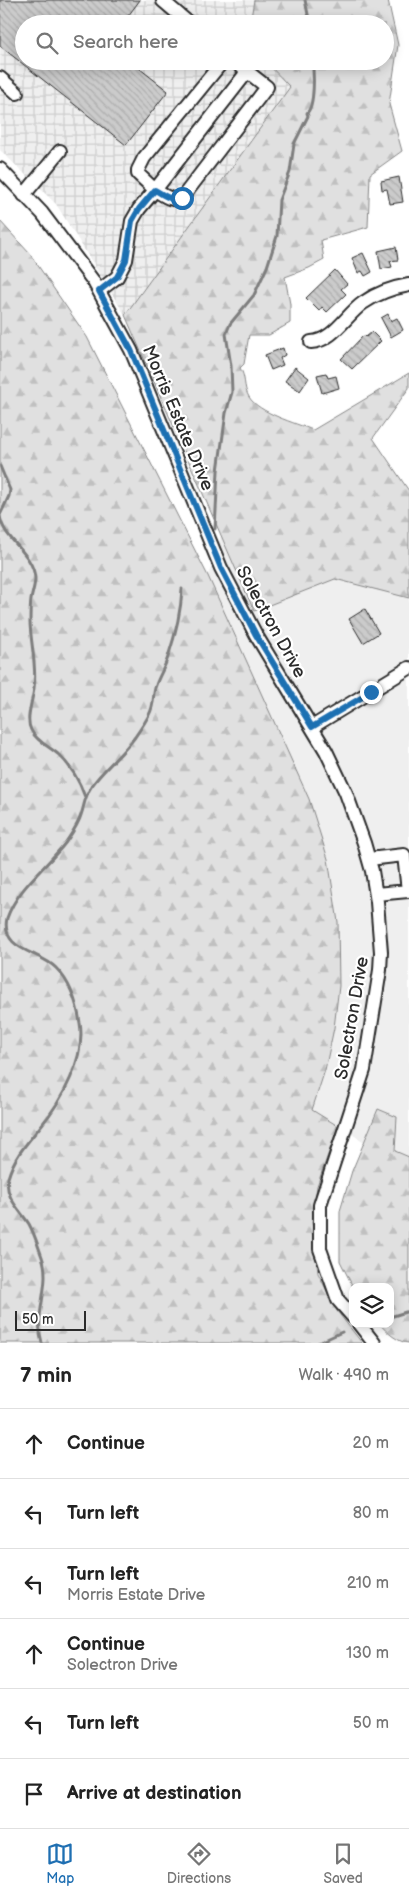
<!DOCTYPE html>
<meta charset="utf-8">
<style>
:root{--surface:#fff;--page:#f2f2f2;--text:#222;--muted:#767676;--line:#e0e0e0;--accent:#1f6fb2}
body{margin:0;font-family:"Balsamiq Sans",sans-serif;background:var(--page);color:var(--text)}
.controls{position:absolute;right:15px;bottom:15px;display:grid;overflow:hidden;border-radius:10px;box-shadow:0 2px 12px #0003}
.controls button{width:45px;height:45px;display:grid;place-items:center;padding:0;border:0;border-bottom:1px solid var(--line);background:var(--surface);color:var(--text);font:25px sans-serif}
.scale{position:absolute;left:15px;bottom:12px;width:71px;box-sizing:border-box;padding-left:5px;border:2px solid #2b2b2b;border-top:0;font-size:14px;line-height:18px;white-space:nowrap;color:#2b2b2b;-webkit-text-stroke:4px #fff;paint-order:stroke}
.stop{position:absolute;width:15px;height:15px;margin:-11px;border:4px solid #1f6fb2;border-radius:50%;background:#fff}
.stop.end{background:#1f6fb2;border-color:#fff;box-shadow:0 1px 5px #0008}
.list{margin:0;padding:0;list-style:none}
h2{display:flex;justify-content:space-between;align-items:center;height:65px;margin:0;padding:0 20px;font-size:21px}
h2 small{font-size:16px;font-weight:400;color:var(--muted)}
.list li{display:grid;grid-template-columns:32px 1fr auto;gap:15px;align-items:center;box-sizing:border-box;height:70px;padding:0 20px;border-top:1px solid var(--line)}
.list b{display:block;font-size:19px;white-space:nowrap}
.list p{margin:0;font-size:16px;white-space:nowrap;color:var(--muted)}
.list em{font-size:16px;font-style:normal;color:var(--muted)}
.icon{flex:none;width:28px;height:28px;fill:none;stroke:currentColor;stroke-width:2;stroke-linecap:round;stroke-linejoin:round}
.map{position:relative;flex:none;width:409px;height:1343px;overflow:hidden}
.search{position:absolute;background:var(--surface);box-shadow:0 2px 12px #0003;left:15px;right:15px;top:15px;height:55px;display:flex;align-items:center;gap:12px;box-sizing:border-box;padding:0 18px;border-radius:28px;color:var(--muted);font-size:19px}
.sheet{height:485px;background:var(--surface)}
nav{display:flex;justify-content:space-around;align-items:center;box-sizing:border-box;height:70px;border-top:1px solid var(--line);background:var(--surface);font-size:14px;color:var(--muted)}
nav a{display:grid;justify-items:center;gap:2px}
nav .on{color:var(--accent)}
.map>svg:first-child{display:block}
</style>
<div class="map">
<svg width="409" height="1343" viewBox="0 0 409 1343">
<defs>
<pattern id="industrial-grid" width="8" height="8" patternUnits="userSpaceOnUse" patternTransform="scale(1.25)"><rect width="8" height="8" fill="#efefef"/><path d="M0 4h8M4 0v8" fill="none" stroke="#cdcdcd"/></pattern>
<pattern id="forest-firs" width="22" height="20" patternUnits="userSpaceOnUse" patternTransform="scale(1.25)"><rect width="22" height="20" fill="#e0e0e0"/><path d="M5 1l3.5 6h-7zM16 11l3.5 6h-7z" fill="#c0c0c0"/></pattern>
<pattern id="building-back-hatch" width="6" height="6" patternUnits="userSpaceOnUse" patternTransform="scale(1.25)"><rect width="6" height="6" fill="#cbcbcb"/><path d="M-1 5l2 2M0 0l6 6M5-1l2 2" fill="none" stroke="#aeaeae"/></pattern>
</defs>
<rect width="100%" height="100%" fill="#fff"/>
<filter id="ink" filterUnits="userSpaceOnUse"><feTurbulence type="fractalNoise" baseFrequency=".02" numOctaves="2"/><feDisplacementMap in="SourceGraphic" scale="10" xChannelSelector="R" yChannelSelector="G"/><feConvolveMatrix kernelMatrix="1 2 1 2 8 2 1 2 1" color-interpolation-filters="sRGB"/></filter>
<g filter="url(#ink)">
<path fill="#efefef" d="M 409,492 L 409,1169 L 312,1110 L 325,1070 L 334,1028 L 339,986 L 338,922 L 328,859 L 208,576 L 234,496 Z"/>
<path fill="url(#industrial-grid)" d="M 0,0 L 254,0 L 250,24 L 24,24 L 24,61 L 265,61 L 290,87 L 125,315 L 56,204 L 0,150 Z"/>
<path fill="url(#forest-firs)" stroke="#868686" d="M 254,0 L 388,0 L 398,45 L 389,104 L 402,151 L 370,174 L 368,227 L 321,240 L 324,260 L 309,268 L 285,277 L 290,304 L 290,323 L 269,335 L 249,335 L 244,364 L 240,368 C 246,376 243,387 249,397 C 259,413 295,423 313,430 L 409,373 L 409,388 L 373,438 L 409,491 L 409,598 L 335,579 L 254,611 L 125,315 L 290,87 L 265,61 L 385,61 L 385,24 L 250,24 Z
M 0,221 L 30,254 L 87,337 L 208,576 L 309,799 L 328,859 L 338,922 L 339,986 L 334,1028 L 325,1070 L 312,1110 L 338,1126 L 317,1186 L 312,1222 L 318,1273 L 337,1311 L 362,1343 L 0,1343 Z
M 378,1109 L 397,1117 L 395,1151 L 409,1157 L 409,1343 C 399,1343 386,1332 380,1324 L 390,1324 L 390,1287 L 353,1287 L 340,1261 L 340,1211 L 352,1171 Z"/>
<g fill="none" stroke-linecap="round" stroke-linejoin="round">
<path stroke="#7e7e7e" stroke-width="3" d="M 305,0 L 310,24
M 0,466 L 10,490 L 9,496 L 0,515
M 0,516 C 3,540 33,552 35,578 C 35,586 32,593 31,600 C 30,608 30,616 30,623 C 31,645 37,667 34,688 C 33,700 25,719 31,730 C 36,741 50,747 59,755 C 72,767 79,780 85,797
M 215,529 L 218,471 L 226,413 L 232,392 L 231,366 L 226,334 L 230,324 L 254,295 L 267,267 L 277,236 L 279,200 L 290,172 L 294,144 L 308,116 L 307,113 C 315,105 314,73 312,61
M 390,1317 L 409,1311
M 42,1343 C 33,1315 52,1284 42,1257 C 38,1246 35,1235 29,1224 C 20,1210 4,1197 8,1178 C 14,1157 27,1143 40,1127 C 62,1101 86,1057 80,1023 C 77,1003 71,983 56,968 C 40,951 0,951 7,918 C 18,887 47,867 66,842 C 72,833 78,825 81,815 C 85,804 84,798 91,787 C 103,769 122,755 135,737 C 140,729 150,717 152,707 C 154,700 153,692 156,685 C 159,676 165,667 168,657 C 175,636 181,612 182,589
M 318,1343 L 342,1332"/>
</g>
<path fill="url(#building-back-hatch)" stroke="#2b2b2b" d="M 0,0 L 140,0 L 122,24 L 24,24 L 24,61 L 130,61 L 168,91 L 126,145 L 0,46 Z
M 399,177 L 403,202 L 390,204 L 387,189 L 382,190 L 381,181 Z
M 396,247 L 398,260 L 390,261 L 392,267 L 381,269 L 378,251 Z
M 363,253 L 372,272 L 365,276 L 362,271 L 358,273 L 352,258 Z
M 335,270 L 347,284 L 341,289 L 346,294 L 327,312 L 322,307 L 319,311 L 306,298 Z
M 388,314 L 391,321 L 397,318 L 403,330 L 391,337 L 381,318 Z
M 372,332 L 381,341 L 352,369 L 341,359 L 364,335 L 366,337 Z
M 283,348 L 285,355 L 280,358 L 283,365 L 271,370 L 265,355 Z
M 295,367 L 309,378 L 300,391 L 285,381 Z
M 326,373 L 328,378 L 336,376 L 339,388 L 322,393 L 317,375 Z
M 365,609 L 379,633 L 363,643 L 349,619 Z"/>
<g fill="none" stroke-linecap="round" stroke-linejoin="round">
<g stroke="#2b2b2b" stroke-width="16">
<path id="minor" d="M 163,1 L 190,24
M 234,61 L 267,87 L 182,198 C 171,202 164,195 155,190 L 247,72
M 0,78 L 17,93
M 0,169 L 42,213 L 94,282 L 131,350 L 221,568 L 256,635 L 326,751 L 346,793 L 364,843 L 372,871 L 377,902 L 381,952 L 380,970 L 364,1070 L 320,1205 L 320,1249 L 338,1300 L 353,1317
M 24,195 L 60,151
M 99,291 L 117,277 L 126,260 L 132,221 L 139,209 L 155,190 L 138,174 L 138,170 L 144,158 L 223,61
M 311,342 C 333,341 346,315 363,303 C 377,293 391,288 409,285
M 312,727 L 409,668
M 369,859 L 404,855 L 408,891 L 376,894
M 359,1324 L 374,1343"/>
</g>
<use href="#minor" stroke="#fff" stroke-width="12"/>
</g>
</g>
<g fill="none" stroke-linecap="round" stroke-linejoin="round" filter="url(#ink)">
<path stroke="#1f6fb2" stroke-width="6" d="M 182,198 C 171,202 164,195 155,190 L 139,209 L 132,221 L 126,260 L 117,277 L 99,291 L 131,350 L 221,568 L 256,635 L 312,727 L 371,692"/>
</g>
<g text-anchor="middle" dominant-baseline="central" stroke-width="4.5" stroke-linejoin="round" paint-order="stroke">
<g font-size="18" fill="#2b2b2b" stroke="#fff">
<text transform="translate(178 418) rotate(67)">Morris Estate Drive</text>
<text transform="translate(271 622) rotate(61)">Solectron Drive</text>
<text transform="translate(352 1018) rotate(-80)">Solectron Drive</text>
</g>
</g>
</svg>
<div class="controls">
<button><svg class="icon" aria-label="layers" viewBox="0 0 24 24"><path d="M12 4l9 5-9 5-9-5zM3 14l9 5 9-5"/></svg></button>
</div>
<div class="scale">50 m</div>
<div class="stop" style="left:182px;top:198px"></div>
<div class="stop end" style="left:371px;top:692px"></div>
<div class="search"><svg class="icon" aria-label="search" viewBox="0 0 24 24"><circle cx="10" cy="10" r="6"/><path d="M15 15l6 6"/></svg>Search here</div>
</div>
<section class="sheet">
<h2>7 min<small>Walk · 490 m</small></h2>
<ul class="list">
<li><svg class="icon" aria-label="ahead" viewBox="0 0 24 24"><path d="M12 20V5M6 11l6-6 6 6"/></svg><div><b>Continue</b></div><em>20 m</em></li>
<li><svg class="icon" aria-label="left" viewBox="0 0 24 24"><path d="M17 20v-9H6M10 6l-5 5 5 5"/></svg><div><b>Turn left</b></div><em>80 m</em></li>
<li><svg class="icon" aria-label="left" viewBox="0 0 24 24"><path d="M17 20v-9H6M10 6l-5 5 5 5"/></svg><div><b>Turn left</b><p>Morris Estate Drive</p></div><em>210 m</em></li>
<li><svg class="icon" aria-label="ahead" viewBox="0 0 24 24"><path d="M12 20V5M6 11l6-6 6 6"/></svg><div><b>Continue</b><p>Solectron Drive</p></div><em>130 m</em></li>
<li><svg class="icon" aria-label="left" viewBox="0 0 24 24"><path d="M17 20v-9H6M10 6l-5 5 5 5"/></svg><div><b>Turn left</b></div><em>50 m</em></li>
<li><svg class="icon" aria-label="arrive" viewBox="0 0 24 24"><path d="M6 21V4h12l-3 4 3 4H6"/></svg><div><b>Arrive at destination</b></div></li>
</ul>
</section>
<nav>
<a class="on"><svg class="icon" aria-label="map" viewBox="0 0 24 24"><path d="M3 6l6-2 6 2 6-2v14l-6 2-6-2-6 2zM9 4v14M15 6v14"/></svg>Map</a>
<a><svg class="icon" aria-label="directions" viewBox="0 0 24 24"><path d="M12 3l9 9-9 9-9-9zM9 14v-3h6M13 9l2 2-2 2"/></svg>Directions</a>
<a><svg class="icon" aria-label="saved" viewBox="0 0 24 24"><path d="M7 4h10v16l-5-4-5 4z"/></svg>Saved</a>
</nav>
